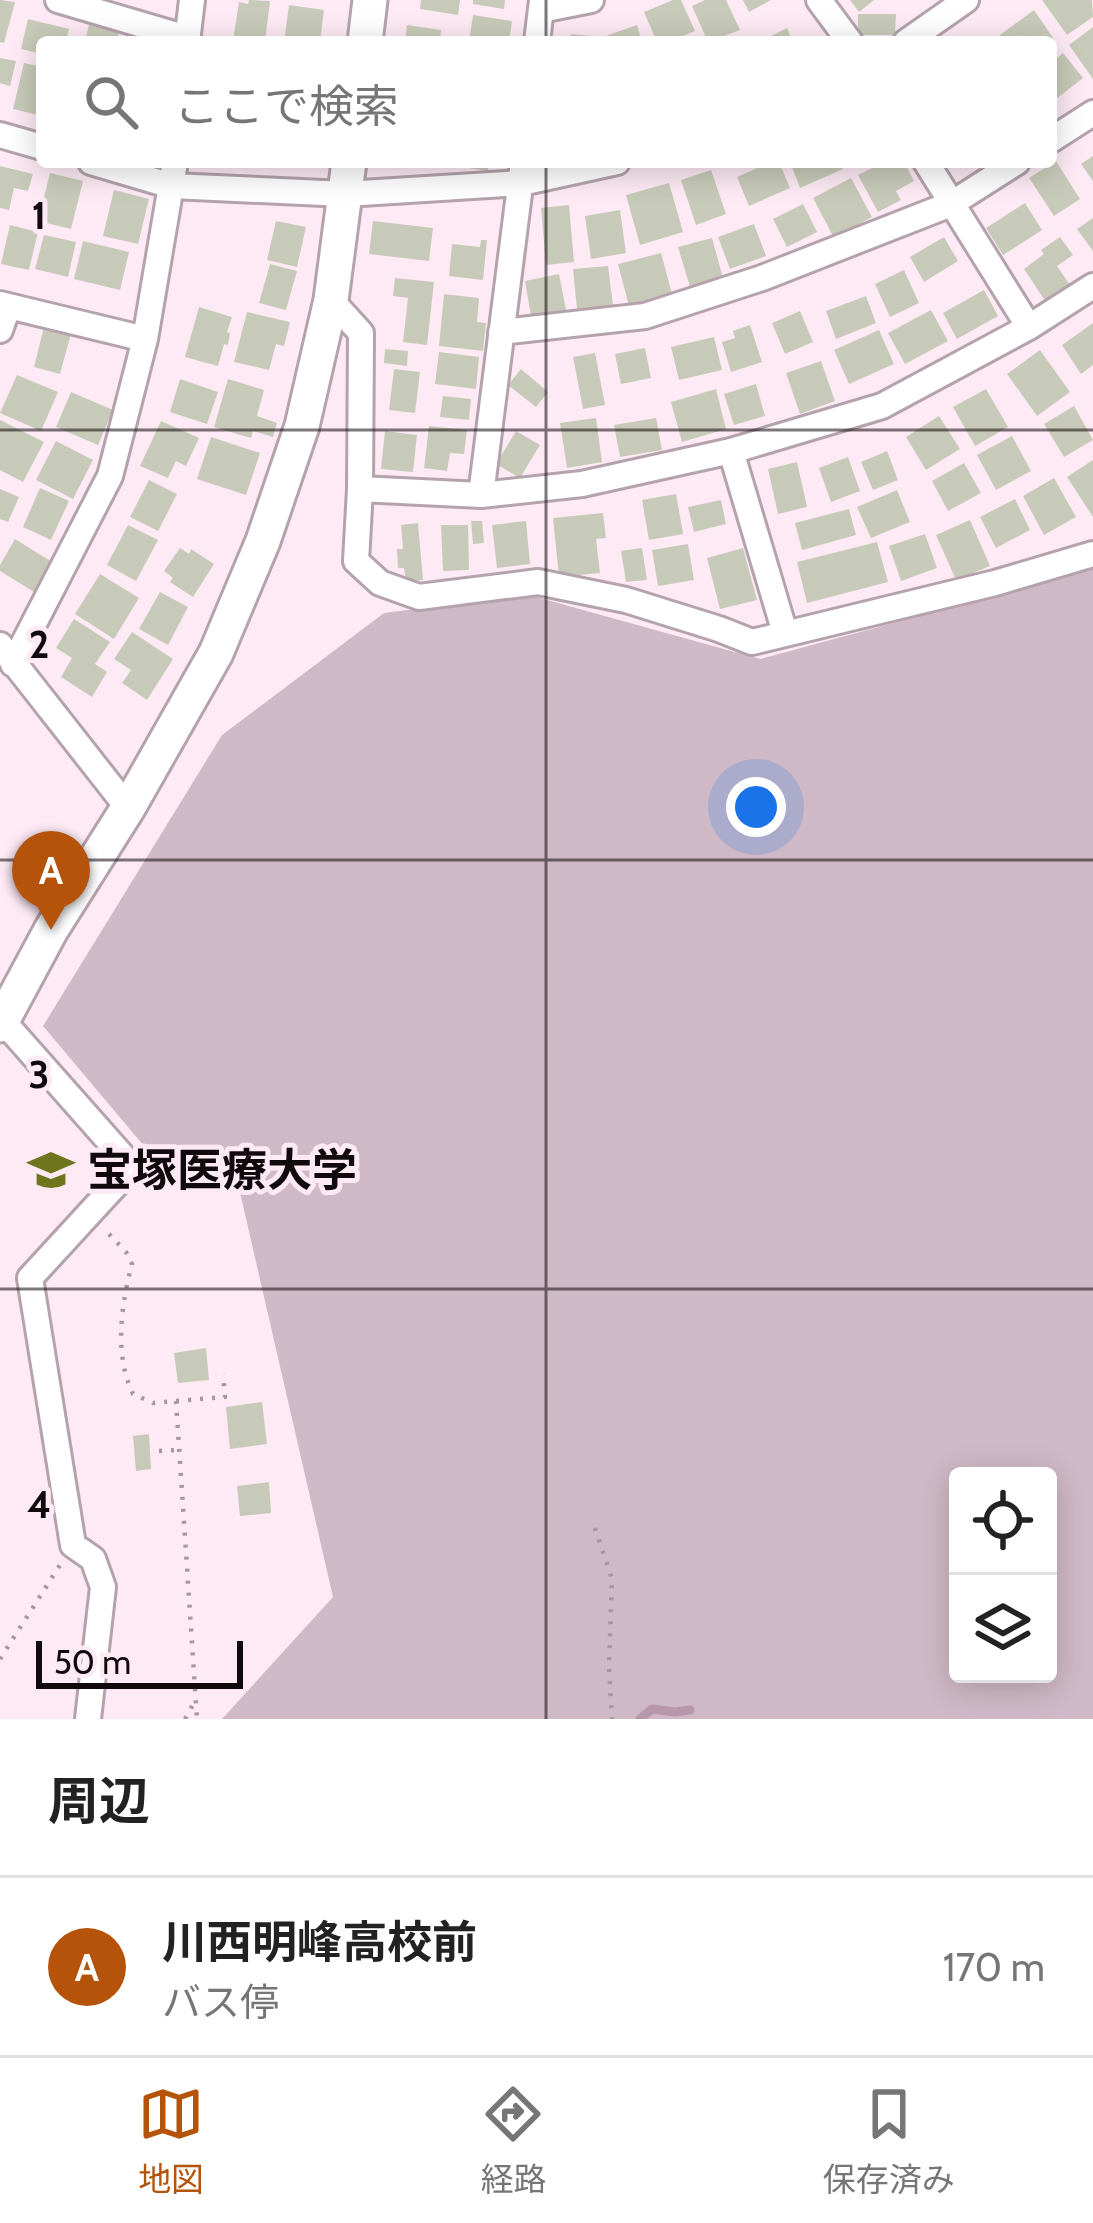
<!DOCTYPE html>
<html lang="ja">
<meta charset="utf-8">
<style>
:root{--surface:#fff;--page:#f6f6f6;--text:#222;--muted:#767676;--line:#e0e0e0;--accent:#b45309}
body{margin:0;font-family:Cabin,"Noto Sans JP",sans-serif;background:var(--page);color:var(--text)}
.controls{position:absolute;right:36px;bottom:36px;display:grid;overflow:hidden;border-radius:12px;box-shadow:0 6px 30px #0003}
.controls button{width:108px;height:108px;display:grid;place-items:center;padding:0;border:0;border-bottom:3px solid var(--line);background:var(--surface);color:var(--text);font:60px sans-serif}
.scale{position:absolute;left:36px;bottom:30px;width:207px;box-sizing:border-box;padding-left:12px;border:6px solid #100a0d;border-top:0;font-size:33px;line-height:42px;white-space:nowrap;color:#100a0d;-webkit-text-stroke:9px #fdeaf4;paint-order:stroke}
.you{position:absolute;left:756px;top:807px;width:42px;height:42px;margin:-30px;border:9px solid #fff;border-radius:50%;background:#1a73e8;box-shadow:0 0 0 18px #1a73e833}
.badge{display:grid;place-items:center;width:78px;height:78px;border-radius:50%;background:var(--accent);color:#fff;font-size:39px;font-weight:700}
.pin{position:absolute;translate:-50% -99px;filter:drop-shadow(0 3px 6px #0008)}
.pin::after{content:'';position:absolute;top:63px;width:42px;height:36px;background:inherit;clip-path:polygon(0 0,100% 0,50% 100%)}
.list{margin:0;padding:0;list-style:none}
h2{display:flex;justify-content:space-between;align-items:center;height:156px;margin:0;padding:0 48px;font-size:51px}
h2 small{font-size:39px;font-weight:400;color:var(--muted)}
.list li{display:grid;grid-template-columns:78px 1fr auto;gap:36px;align-items:center;box-sizing:border-box;height:180px;padding:0 48px;border-top:3px solid var(--line)}
.list b{display:block;font-size:45px;white-space:nowrap}
.list p{margin:0;font-size:39px;white-space:nowrap;color:var(--muted)}
.list em{font-size:39px;font-style:normal;color:var(--muted)}
.icon{flex:none;width:66px;height:66px;fill:none;stroke:currentColor;stroke-width:2;stroke-linecap:round;stroke-linejoin:round}
.map{position:relative;flex:none;width:1093px;height:1719px;overflow:hidden}
.search{position:absolute;background:var(--surface);box-shadow:0 6px 30px #0003;left:36px;right:36px;top:36px;height:132px;display:flex;align-items:center;gap:30px;box-sizing:border-box;padding:0 42px;border-radius:12px;color:var(--muted);font-size:45px}
.sheet{height:336px;background:var(--surface)}
nav{display:flex;justify-content:space-around;align-items:center;box-sizing:border-box;height:168px;border-top:3px solid var(--line);background:var(--surface);font-size:33px;color:var(--muted)}
nav a{display:grid;justify-items:center;gap:6px}
nav .on{color:var(--accent)}
.map>svg:first-child{display:block}
</style>
<div class="map">
<svg width="1093" height="1719" viewBox="0 0 1093 1719">
<rect width="100%" height="100%" fill="#fdeaf4"/>
<path fill="#d0b9c6" fill-rule="evenodd" d="M 1093,569 L 1093,1719 L 222,1719 L 333,1597 L 239,1188 L 149,1152 L 43,1026 L 222,735 L 384,613 L 529,595 L 760,659 ZM 958,1476 L 1048,1476 L 1048,1674 L 958,1674 Z"/>
<g fill="none" stroke-linecap="round" stroke-linejoin="round">
<path stroke="#b798a9" stroke-width="9" d="M 640,1719 L 652,1709 L 675,1712 L 690,1710"/>
</g>
<path fill="#c8cab9" d="M 0,0 L 15,2 L 4,43 L 0,42 Z
M 249,0 L 270,1 L 265,42 L 233,41 L 239,2 L 248,4 Z
M 421,0 L 460,0 L 458,15 L 420,9 Z
M 473,0 L 505,0 L 504,9 L 473,4 Z
M 673,0 L 681,0 L 695,31 L 669,42 L 657,42 L 644,12 Z
M 705,0 L 726,0 L 740,30 L 708,42 L 692,6 Z
M 743,0 L 771,0 L 749,12 Z
M 850,0 L 874,0 L 859,12 Z
M 1042,0 L 1092,0 L 1093,17 L 1067,35 Z
M 289,5 L 324,10 L 320,42 L 284,42 Z
M 1034,10 L 1053,38 L 1047,42 L 1005,42 L 1000,35 Z
M 858,14 L 896,14 L 895,35 L 858,35 Z
M 473,15 L 512,21 L 509,42 L 469,42 Z
M 28,19 L 69,29 L 66,42 L 42,42 L 42,54 L 21,49 Z
M 90,20 L 120,27 L 117,42 L 85,42 Z
M 407,25 L 441,30 L 440,42 L 405,42 Z
M 637,25 L 642,42 L 601,42 L 600,38 Z
M 1093,27 L 1093,79 L 1069,45 Z
M 787,28 L 793,42 L 771,42 L 769,37 Z
M 571,34 L 591,36 L 591,42 L 570,42 Z
M 1063,53 L 1083,78 L 1051,103 L 1051,63 Z
M 0,58 L 16,61 L 10,86 L 0,83 Z
M 24,63 L 42,67 L 42,116 L 13,109 Z
M 1093,156 L 1093,181 L 1081,164 Z
M 1056,161 L 1080,199 L 1054,216 L 1029,178 Z
M 456,162 L 489,162 L 488,171 L 455,166 Z
M 771,162 L 779,162 L 790,188 L 749,206 L 737,177 Z
M 790,162 L 840,162 L 843,169 L 800,188 Z
M 884,162 L 904,162 L 914,181 L 896,191 L 901,200 L 878,212 L 858,175 Z
M 0,166 L 33,174 L 28,191 L 14,188 L 9,210 L 0,208 Z
M 711,170 L 726,214 L 696,225 L 681,180 Z
M 50,173 L 83,181 L 71,229 L 38,221 Z
M 851,178 L 872,217 L 834,238 L 813,198 Z
M 669,183 L 683,232 L 640,245 L 626,195 Z
M 114,190 L 149,199 L 138,244 L 103,236 Z
M 1025,203 L 1042,230 L 1003,255 L 986,228 Z
M 803,204 L 817,232 L 787,247 L 773,219 Z
M 569,205 L 574,262 L 546,265 L 541,208 Z
M 620,210 L 626,253 L 591,259 L 585,216 Z
M 1093,218 L 1093,251 L 1077,229 Z
M 276,221 L 306,227 L 297,267 L 267,260 Z
M 373,221 L 433,228 L 429,261 L 369,254 Z
M 754,224 L 766,256 L 730,269 L 718,237 Z
M 10,225 L 38,232 L 29,270 L 1,264 Z
M 44,235 L 76,242 L 68,277 L 35,269 Z
M 944,237 L 958,261 L 924,282 L 910,257 Z
M 1060,237 L 1073,255 L 1057,266 L 1070,285 L 1046,302 L 1024,269 L 1044,254 L 1041,250 Z
M 712,238 L 723,278 L 690,287 L 678,247 Z
M 481,240 L 487,240 L 483,280 L 449,276 L 452,244 L 480,247 Z
M 83,241 L 129,252 L 120,290 L 74,279 Z
M 661,253 L 672,294 L 629,306 L 618,264 Z
M 270,264 L 297,271 L 286,310 L 259,303 Z
M 608,266 L 613,305 L 577,309 L 573,269 Z
M 904,270 L 919,303 L 890,317 L 875,284 Z
M 559,274 L 567,315 L 532,322 L 525,281 Z
M 395,278 L 434,282 L 427,345 L 403,342 L 408,298 L 393,296 Z
M 984,290 L 998,316 L 957,339 L 943,313 Z
M 444,294 L 479,298 L 477,322 L 486,323 L 483,351 L 439,346 Z
M 866,296 L 876,323 L 836,339 L 826,311 Z
M 199,307 L 232,317 L 227,332 L 230,333 L 228,345 L 224,344 L 218,366 L 185,357 Z
M 931,310 L 948,341 L 905,364 L 888,333 Z
M 800,311 L 813,342 L 785,354 L 772,323 Z
M 247,312 L 290,322 L 284,346 L 276,344 L 269,370 L 234,362 Z
M 45,323 L 72,330 L 60,374 L 34,367 Z
M 1093,323 L 1093,365 L 1081,374 L 1062,345 Z
M 750,325 L 762,362 L 731,372 L 722,342 L 735,338 L 733,331 Z
M 879,330 L 894,364 L 849,384 L 834,350 Z
M 714,337 L 722,370 L 679,380 L 671,347 Z
M 645,348 L 651,378 L 621,384 L 615,354 Z
M 385,349 L 408,351 L 407,366 L 384,363 Z
M 1040,350 L 1070,392 L 1037,416 L 1007,374 Z
M 439,352 L 479,357 L 476,389 L 435,384 Z
M 595,353 L 605,405 L 583,409 L 573,357 Z
M 821,361 L 835,401 L 800,414 L 786,373 Z
M 394,369 L 420,372 L 415,413 L 389,410 Z
M 521,369 L 548,392 L 536,407 L 508,385 Z
M 17,375 L 58,392 L 41,431 L 0,413 Z
M 180,379 L 218,392 L 207,424 L 170,412 Z
M 228,379 L 264,390 L 257,416 L 277,423 L 273,437 L 253,431 L 251,438 L 214,427 Z
M 756,384 L 765,416 L 734,425 L 724,394 Z
M 716,389 L 726,429 L 682,442 L 671,402 Z
M 986,389 L 1008,427 L 975,446 L 953,407 Z
M 71,392 L 113,410 L 98,445 L 56,427 Z
M 443,396 L 471,399 L 469,420 L 440,417 Z
M 1074,406 L 1093,440 L 1064,457 L 1044,424 Z
M 939,416 L 960,449 L 926,470 L 906,437 Z
M 596,418 L 602,462 L 567,468 L 560,423 Z
M 656,418 L 662,450 L 620,457 L 614,425 Z
M 0,420 L 44,442 L 23,482 L 0,470 Z
M 161,421 L 199,438 L 186,466 L 176,461 L 168,478 L 140,466 Z
M 429,426 L 467,430 L 464,454 L 450,453 L 447,471 L 424,468 Z
M 385,431 L 417,435 L 413,472 L 381,469 Z
M 516,431 L 540,445 L 520,478 L 496,464 Z
M 1012,436 L 1031,471 L 996,490 L 977,455 Z
M 211,437 L 260,453 L 246,495 L 197,479 Z
M 56,441 L 93,460 L 73,499 L 36,480 Z
M 887,451 L 898,480 L 873,490 L 861,462 Z
M 848,457 L 860,491 L 831,502 L 819,468 Z
M 1093,460 L 1093,517 L 1067,477 Z
M 797,462 L 807,507 L 778,514 L 768,469 Z
M 964,463 L 981,493 L 948,511 L 932,481 Z
M 1054,478 L 1076,517 L 1044,535 L 1023,496 Z
M 149,480 L 177,494 L 158,531 L 130,517 Z
M 40,488 L 69,501 L 51,540 L 23,527 Z
M 0,489 L 19,497 L 8,522 L 0,519 Z
M 897,490 L 910,522 L 871,538 L 857,507 Z
M 676,494 L 683,534 L 649,540 L 642,500 Z
M 1015,499 L 1030,530 L 996,548 L 980,517 Z
M 721,500 L 726,524 L 694,532 L 688,507 Z
M 849,509 L 856,535 L 802,550 L 795,523 Z
M 603,513 L 606,538 L 596,539 L 600,573 L 559,577 L 553,518 Z
M 970,520 L 990,566 L 956,580 L 936,535 Z
M 471,521 L 482,521 L 484,543 L 473,544 Z
M 526,521 L 530,564 L 497,568 L 492,525 Z
M 418,523 L 423,580 L 406,582 L 404,568 L 398,568 L 397,549 L 403,549 L 401,525 Z
M 128,525 L 158,540 L 136,581 L 107,565 Z
M 441,525 L 468,525 L 469,570 L 443,571 Z
M 925,534 L 937,568 L 901,581 L 889,546 Z
M 15,539 L 52,562 L 34,592 L 0,571 L 0,565 Z
M 877,542 L 888,582 L 807,603 L 797,562 Z
M 688,544 L 694,580 L 658,586 L 652,550 Z
M 180,548 L 189,554 L 191,549 L 214,564 L 193,597 L 170,582 L 173,578 L 164,571 Z
M 642,548 L 647,580 L 626,582 L 621,551 Z
M 743,548 L 757,600 L 720,609 L 707,558 Z
M 100,574 L 139,598 L 114,639 L 75,614 Z
M 160,592 L 188,607 L 168,645 L 139,629 Z
M 74,619 L 110,642 L 95,664 L 107,672 L 92,697 L 61,677 L 72,658 L 56,648 Z
M 132,632 L 173,659 L 147,700 L 122,683 L 131,670 L 114,659 Z
M 206,1348 L 209,1380 L 178,1383 L 174,1353 Z
M 262,1402 L 267,1444 L 230,1449 L 226,1407 Z
M 149,1434 L 151,1469 L 136,1471 L 133,1436 Z
M 269,1482 L 271,1513 L 240,1516 L 237,1486 Z"/>
<g fill="none" stroke-linecap="round" stroke-linejoin="round">
<g stroke="#b4a3ac" stroke-width="30">
<path id="street" d="M 58,0 L 187,38
M 819,0 L 850,42
M 541,10 L 591,0
M 187,42 L 192,0
M 537,42 L 542,0
M 906,42 L 966,0
M 0,135 L 42,147
M 1051,140 L 1093,113
M 91,162 L 172,186 L 345,194 L 521,183 L 617,162
M 926,162 L 1029,327
M 331,300 L 361,333 L 360,489 L 356,561 L 380,583 L 419,597 L 538,582 L 626,600 L 719,629 L 752,642 L 995,583 L 1093,554
M 0,304 L 145,339
M 0,330 L 8,307
M 501,332 L 645,316 L 762,278 L 951,204 L 1017,162
M 731,451 L 785,633
M 360,489 L 481,495 L 582,484 L 731,451 L 882,406 L 1029,327 L 1093,286
M 481,495 L 523,162
M 0,645 L 128,808
M 13,664 L 110,476 L 145,339 L 175,162
M 2,1020 L 125,1159 L 121,1179 L 30,1278 L 73,1545 L 93,1559 L 103,1587 L 88,1719"/>
</g>
<g stroke="#b4a3ac" stroke-width="39">
<path id="secondary" d="M 365,42 L 370,0
M 0,1025 L 51,930 L 128,808 L 216,653 L 263,541 L 302,426 L 331,300 L 349,162"/>
</g>
<path stroke="#a5979e" stroke-width="4.5" stroke-dasharray="3 9" stroke-linecap="butt" d="M 109,1234 L 126,1252 L 132,1264 C 121,1305 114,1355 133,1394 L 153,1403 L 225,1397 L 223,1374
M 176,1401 L 197,1719
M 159,1451 L 178,1450
M 595,1528 L 612,1579 L 609,1667 L 612,1719
M 0,1659 L 60,1565
M 185,1719 L 196,1699"/>
<use href="#street" stroke="#fff" stroke-width="24"/>
<use href="#secondary" stroke="#fff" stroke-width="33"/>
</g>
<path fill="none" stroke="#100a0d" stroke-width="3" stroke-opacity="0.55" d="M 546,0 L 546,42M 546,162 L 546,1719M 0,430 L 1093,430M 0,860 L 1093,860M 0,1289 L 1093,1289"/>
<defs>
<g id="school-bare" transform="scale(3.6)"><path d="M0-5L7-2L0 1L-7-2ZM-4 1L0 2.5L4 1V4Q0 6-4 4Z" fill="#6f751d" stroke="#fdeaf4" stroke-width="2.5" paint-order="stroke"/></g>
</defs>
<g fill-rule="evenodd">
<use href="#school-bare" x="51" y="1170"/>
</g>
<g text-anchor="middle" dominant-baseline="central" stroke-width="10" stroke-linejoin="round" paint-order="stroke">
<g font-size="45" font-weight="bold" fill="#100a0d" stroke="#fdeaf4" text-anchor="start">
<text x="87" y="1170">宝塚医療大学</text>
</g>
</g>
<g font-size="39" text-anchor="middle" font-weight="bold" fill="#100a0d" stroke="#fdeaf4" stroke-width="10" stroke-linejoin="round" paint-order="stroke">
<text x="39" y="229">1</text>
<text x="39" y="658">2</text>
<text x="39" y="1088">3</text>
<text x="39" y="1518">4</text>
</g>
</svg>
<div class="controls">
<button><svg class="icon" aria-label="locate" viewBox="0 0 24 24"><circle cx="12" cy="12" r="6"/><path d="M12 2v4M12 18v4M2 12h4M18 12h4"/></svg></button>
<button><svg class="icon" aria-label="layers" viewBox="0 0 24 24"><path d="M12 4l9 5-9 5-9-5zM3 14l9 5 9-5"/></svg></button>
</div>
<div class="scale">50 m</div>
<div class="you"></div>
<div class="pin badge" style="left:51px;top:930px">A</div>
<div class="search"><svg class="icon" aria-label="search" viewBox="0 0 24 24"><circle cx="10" cy="10" r="6"/><path d="M15 15l6 6"/></svg>ここで検索</div>
</div>
<section class="sheet">
<h2>周辺<small></small></h2>
<ul class="list">
<li><span class="badge">A</span><div><b>川西明峰高校前</b><p>バス停</p></div><em>170 m</em></li>
</ul>
</section>
<nav>
<a class="on"><svg class="icon" aria-label="map" viewBox="0 0 24 24"><path d="M3 6l6-2 6 2 6-2v14l-6 2-6-2-6 2zM9 4v14M15 6v14"/></svg>地図</a>
<a><svg class="icon" aria-label="directions" viewBox="0 0 24 24"><path d="M12 3l9 9-9 9-9-9zM9 14v-3h6M13 9l2 2-2 2"/></svg>経路</a>
<a><svg class="icon" aria-label="saved" viewBox="0 0 24 24"><path d="M7 4h10v16l-5-4-5 4z"/></svg>保存済み</a>
</nav>
